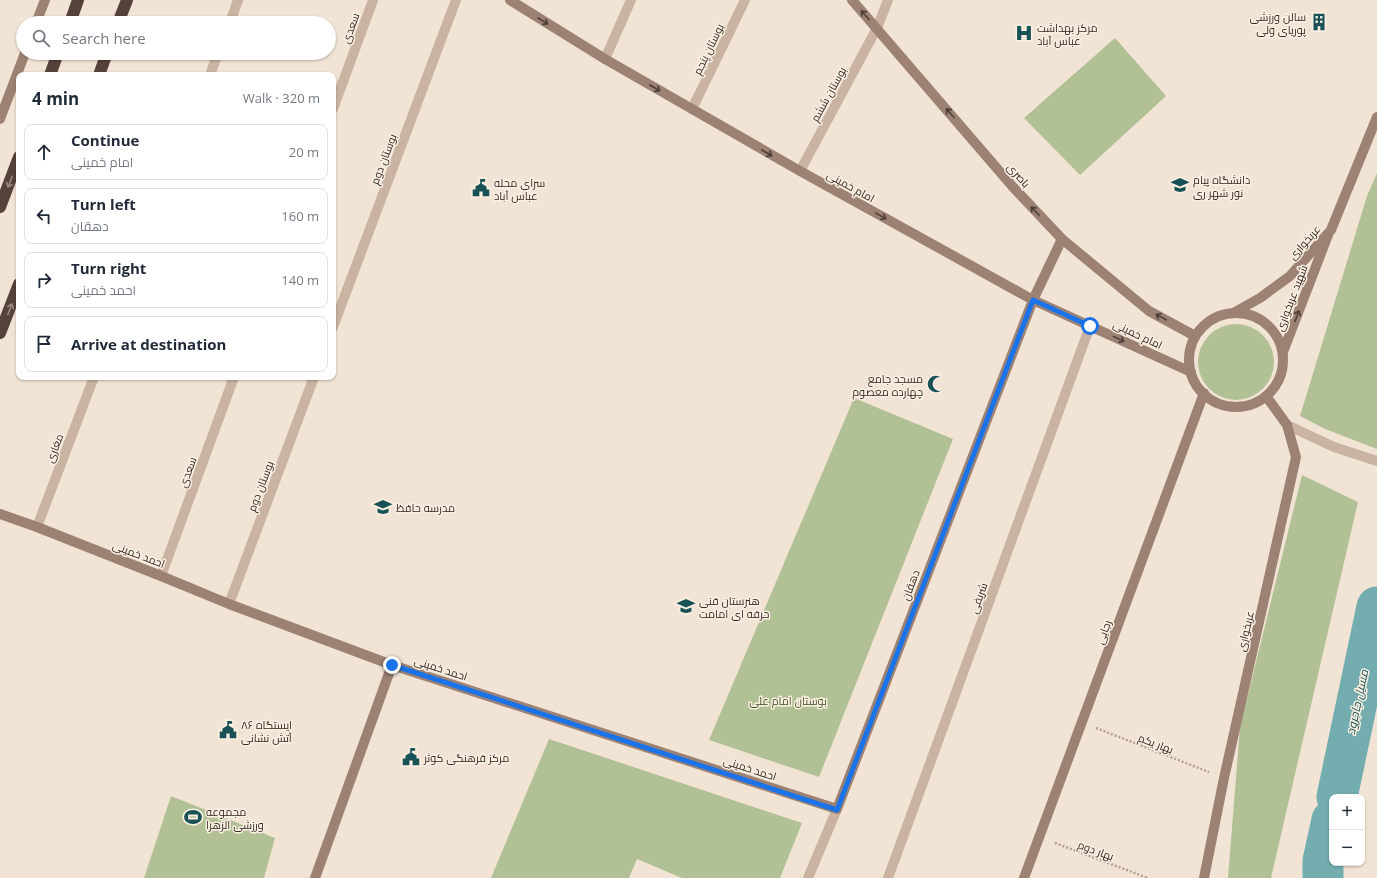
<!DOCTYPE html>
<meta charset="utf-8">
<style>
:root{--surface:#fff;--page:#f2f2f3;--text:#1f2937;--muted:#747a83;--line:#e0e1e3}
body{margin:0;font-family:"Open Sans",Cairo,sans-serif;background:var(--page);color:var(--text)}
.controls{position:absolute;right:12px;bottom:12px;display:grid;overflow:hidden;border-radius:8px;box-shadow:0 1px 3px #0004}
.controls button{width:36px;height:36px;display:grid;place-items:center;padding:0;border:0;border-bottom:1px solid var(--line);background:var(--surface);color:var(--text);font:20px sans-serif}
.stop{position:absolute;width:12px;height:12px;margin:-9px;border:3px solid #1a73e8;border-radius:50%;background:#fff}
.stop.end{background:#1a73e8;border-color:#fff;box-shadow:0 1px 4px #0008}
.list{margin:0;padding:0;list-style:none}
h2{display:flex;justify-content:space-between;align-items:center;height:52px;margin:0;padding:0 16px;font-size:17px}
h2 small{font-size:13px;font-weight:400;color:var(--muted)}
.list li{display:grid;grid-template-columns:26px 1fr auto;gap:12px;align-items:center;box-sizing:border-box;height:56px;margin:0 8px 8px;padding:0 8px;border:1px solid var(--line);border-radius:8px}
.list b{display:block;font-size:15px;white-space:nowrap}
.list p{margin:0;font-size:13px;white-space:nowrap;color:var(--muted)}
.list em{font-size:13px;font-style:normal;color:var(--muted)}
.icon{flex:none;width:22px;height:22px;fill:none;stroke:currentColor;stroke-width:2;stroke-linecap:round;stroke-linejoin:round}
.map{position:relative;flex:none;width:1377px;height:878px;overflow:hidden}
.search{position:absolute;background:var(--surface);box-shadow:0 1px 3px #0004;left:16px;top:16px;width:320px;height:44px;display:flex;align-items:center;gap:10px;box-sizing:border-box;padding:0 14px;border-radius:22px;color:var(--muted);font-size:15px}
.panel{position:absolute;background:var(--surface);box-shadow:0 1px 3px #0004;left:16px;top:72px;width:320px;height:308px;border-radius:8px}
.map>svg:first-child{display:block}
</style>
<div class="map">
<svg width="1377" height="878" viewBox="0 0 1377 878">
<rect width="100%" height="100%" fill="#f2e4d5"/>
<path fill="#b2c195" d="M 1115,38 L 1166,96 L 1080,175 L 1024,118 Z
M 1377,173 L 1377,449 L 1325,429 L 1300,416 L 1367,196 Z
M1198 362a38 38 0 1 1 76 0a38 38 0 1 1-76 0Z
M 854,398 L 953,439 L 819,777 L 709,740 Z
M 1302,475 L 1358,502 L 1271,878 L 1228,878 L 1240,727 Z
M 549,739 L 802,823 L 780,878 L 682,878 L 637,859 L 629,878 L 491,878 Z
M 171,796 L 275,838 L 264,878 L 144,878 Z"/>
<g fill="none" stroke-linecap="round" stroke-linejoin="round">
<path stroke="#73adb0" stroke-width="41" d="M 1337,797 L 1377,607
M 1323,878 L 1323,861 L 1332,820"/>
<path stroke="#b69e8b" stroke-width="2.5" stroke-dasharray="2 2" stroke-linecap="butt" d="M 1096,728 L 1209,772
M 1055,843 L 1148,878"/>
<path stroke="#cab4a1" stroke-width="10" d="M 1287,425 L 1334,447 L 1377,461"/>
<path stroke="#cab4a1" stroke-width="10" d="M 230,23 L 238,0
M 605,59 L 631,0
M 210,75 L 218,53
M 333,109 L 373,0
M 692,109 L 745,0
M 800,171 L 877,28 L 888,0
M 333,327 L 456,0
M 37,527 L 94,377
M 161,576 L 234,377
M 229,604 L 314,377
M 808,878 L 837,809
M 888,878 L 1090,326"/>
<path stroke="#9d8273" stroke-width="10" d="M 510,0 L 605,59 L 692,109 L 800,171 L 1033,300 L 1191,372
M 852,0 L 1013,187 L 1062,239 L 1149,311 L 1195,336
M 36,23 L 45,0
M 0,119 L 25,53
M 1235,312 L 1260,298 L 1290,276 L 1331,230 L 1377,117
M1189 360a47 47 0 1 1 94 0a47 47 0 1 1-94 0Z
M 1283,352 L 1328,235
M 0,514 L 37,527 L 161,576 L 229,604 L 392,665 L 837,809 L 1033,300 L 1062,239
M 315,878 L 392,665
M 1024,878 L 1204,393
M 1204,878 L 1224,778 L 1296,457 L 1287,425 L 1266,396"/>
<path stroke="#55433b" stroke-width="12" d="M 70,23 L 78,0
M 118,23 L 127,0
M 50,75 L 58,53
M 99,75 L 107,53
M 0,207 L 19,157
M 0,333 L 19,284"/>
</g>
<defs><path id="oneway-shaft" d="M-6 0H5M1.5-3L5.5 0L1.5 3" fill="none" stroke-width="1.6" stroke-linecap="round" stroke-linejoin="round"/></defs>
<g stroke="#4e3f38">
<use href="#oneway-shaft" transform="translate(865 15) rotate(-132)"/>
<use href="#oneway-shaft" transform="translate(543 21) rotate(32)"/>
<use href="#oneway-shaft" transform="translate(655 88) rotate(30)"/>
<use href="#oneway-shaft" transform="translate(950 113) rotate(-131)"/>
<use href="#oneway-shaft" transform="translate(767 153) rotate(30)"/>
<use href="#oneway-shaft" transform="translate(1035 211) rotate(-134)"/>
<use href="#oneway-shaft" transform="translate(881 216) rotate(29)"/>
<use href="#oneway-shaft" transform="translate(1297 316) rotate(-69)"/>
<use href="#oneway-shaft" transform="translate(1161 317) rotate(-152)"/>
<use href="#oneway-shaft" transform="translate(1119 339) rotate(25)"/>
</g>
<g stroke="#97887d">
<use href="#oneway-shaft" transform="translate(10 182) rotate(111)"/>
<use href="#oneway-shaft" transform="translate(10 309) rotate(-69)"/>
</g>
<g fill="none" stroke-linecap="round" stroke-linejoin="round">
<path stroke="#1a73e8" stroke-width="5" d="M 392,665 L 837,810 L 1033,300 L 1090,326"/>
</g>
<defs>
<g id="building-bare" transform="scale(1.38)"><path d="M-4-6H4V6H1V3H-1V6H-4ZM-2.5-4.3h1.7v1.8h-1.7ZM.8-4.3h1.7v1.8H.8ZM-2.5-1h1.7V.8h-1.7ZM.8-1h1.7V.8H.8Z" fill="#185257" stroke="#faefe1" stroke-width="2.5" paint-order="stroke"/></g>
<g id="hospital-bare" transform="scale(1.38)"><path d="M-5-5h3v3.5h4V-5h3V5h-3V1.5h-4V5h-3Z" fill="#185257" stroke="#faefe1" stroke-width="2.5" paint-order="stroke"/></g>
<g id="university-bare" transform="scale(1.38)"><path d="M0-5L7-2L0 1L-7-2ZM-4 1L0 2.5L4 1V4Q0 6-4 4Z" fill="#185257" stroke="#faefe1" stroke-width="2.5" paint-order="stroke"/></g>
<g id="civic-bare" transform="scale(1.38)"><path d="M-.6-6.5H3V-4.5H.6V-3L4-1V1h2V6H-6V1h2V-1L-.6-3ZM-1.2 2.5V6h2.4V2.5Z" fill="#185257" stroke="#faefe1" stroke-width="2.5" paint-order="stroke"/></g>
<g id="mosque-bare" transform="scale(1.38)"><path d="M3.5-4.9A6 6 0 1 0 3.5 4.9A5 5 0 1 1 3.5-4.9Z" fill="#185257" stroke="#faefe1" stroke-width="2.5" paint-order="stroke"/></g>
<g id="school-bare" transform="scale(1.38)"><path d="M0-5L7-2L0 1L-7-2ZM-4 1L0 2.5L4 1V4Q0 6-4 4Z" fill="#185257" stroke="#faefe1" stroke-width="2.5" paint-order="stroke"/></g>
<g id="stadium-bare" transform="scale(1.38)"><path d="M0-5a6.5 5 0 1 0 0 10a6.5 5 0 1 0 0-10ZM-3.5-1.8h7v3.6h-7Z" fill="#185257" stroke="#faefe1" stroke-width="2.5" paint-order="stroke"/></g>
</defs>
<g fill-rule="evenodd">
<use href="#building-bare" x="1319" y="22"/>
<use href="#hospital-bare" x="1024" y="33"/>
<use href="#university-bare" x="1180" y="185"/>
<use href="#civic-bare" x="481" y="188"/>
<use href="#mosque-bare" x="936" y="384"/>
<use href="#school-bare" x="383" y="507"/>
<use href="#school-bare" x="686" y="606"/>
<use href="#civic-bare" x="228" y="730"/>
<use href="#civic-bare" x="411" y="757"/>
<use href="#stadium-bare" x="193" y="817"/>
</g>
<g text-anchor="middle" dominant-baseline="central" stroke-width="3" stroke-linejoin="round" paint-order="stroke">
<g font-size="11" fill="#342924" stroke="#faefe1" text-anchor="start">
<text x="1306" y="16" text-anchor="end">سالن ورزشی<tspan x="1306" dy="13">پوریای ولی</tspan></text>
<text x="1037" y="27">مرکز ‌بهداشت<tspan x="1037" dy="13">عباس آباد</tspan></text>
<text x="1193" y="179">دانشگاه پیام<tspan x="1193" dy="13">نور شهر ری</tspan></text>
<text x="494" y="182">سرای محله<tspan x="494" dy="13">عباس آباد</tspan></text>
<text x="923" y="378" text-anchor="end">مسجد جامع<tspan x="923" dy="13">چهارده معصوم</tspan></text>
<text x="396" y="507">مدرسه حافظ</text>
<text x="699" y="600">هنرستان فنی<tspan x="699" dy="13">حرفه ای امامت</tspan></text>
<text x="241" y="724">ایستگاه ۸۶<tspan x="241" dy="13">آتش نشانی</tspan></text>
<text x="424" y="757">مرکز فرهنگی کوثر</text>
<text x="206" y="811">مجموعه<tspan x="206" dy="13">ورزشی الزهرا</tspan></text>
</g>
<g font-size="11" fill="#342924" stroke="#faefe1">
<text transform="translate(350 28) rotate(-70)">سعدی</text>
<text transform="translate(708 49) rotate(-64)">بوستان پنجم</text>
<text transform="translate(828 94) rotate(-61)">بوستان ششم</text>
<text transform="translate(383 159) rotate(-69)">بوستان دوم</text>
<text transform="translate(1019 175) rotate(48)">باصری</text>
<text transform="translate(851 186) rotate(29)">امام خمینی</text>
<text transform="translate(1304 242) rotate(-48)">عربخواری</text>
<text transform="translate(1291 298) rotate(-69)">شهید عربخواری</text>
<text transform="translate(1138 334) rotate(25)">امام خمینی</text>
<text transform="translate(54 448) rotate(-69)">مغاری</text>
<text transform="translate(187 472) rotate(-70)">سعدی</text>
<text transform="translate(260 486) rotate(-69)">بوستان دوم</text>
<text transform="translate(139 554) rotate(21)">احمد خمینی</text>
<text transform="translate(910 585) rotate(-69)">دهقان</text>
<text transform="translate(978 598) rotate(-70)">شریفی</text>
<text transform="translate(1245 631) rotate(-77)">عربخواری</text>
<text transform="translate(1103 632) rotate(-70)">رجایی</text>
<text transform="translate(441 668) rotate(18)">احمد خمینی</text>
<text transform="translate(1156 743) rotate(21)">بهار یکم</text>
<text transform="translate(750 768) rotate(18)">احمد خمینی</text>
<text transform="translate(1096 850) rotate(20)">بهار دوم</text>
</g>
<g font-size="11" fill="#435327" stroke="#faefe1">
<text x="788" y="700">بوستان امام علی</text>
</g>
<g font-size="12" font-style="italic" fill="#185257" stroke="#faefe1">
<text transform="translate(1357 702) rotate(-78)">مسیل جاجرود</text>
</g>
</g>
</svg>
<div class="controls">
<button>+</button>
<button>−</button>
</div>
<div class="stop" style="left:1090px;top:326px"></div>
<div class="stop end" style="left:392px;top:665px"></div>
<div class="search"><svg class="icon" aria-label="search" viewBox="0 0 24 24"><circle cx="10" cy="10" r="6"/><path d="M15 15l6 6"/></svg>Search here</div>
<section class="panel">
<h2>4 min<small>Walk · 320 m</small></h2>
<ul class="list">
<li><svg class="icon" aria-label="ahead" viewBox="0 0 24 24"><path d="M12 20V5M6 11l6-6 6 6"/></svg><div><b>Continue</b><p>امام خمینی</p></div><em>20 m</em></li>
<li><svg class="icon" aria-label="left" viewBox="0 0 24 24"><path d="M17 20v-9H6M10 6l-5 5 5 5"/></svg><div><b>Turn left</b><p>دهقان</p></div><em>160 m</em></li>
<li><svg class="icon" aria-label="right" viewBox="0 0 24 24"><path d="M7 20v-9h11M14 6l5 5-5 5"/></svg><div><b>Turn right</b><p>احمد خمینی</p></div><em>140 m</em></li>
<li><svg class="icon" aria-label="arrive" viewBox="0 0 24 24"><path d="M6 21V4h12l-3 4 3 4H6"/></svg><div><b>Arrive at destination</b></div></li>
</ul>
</section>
</div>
